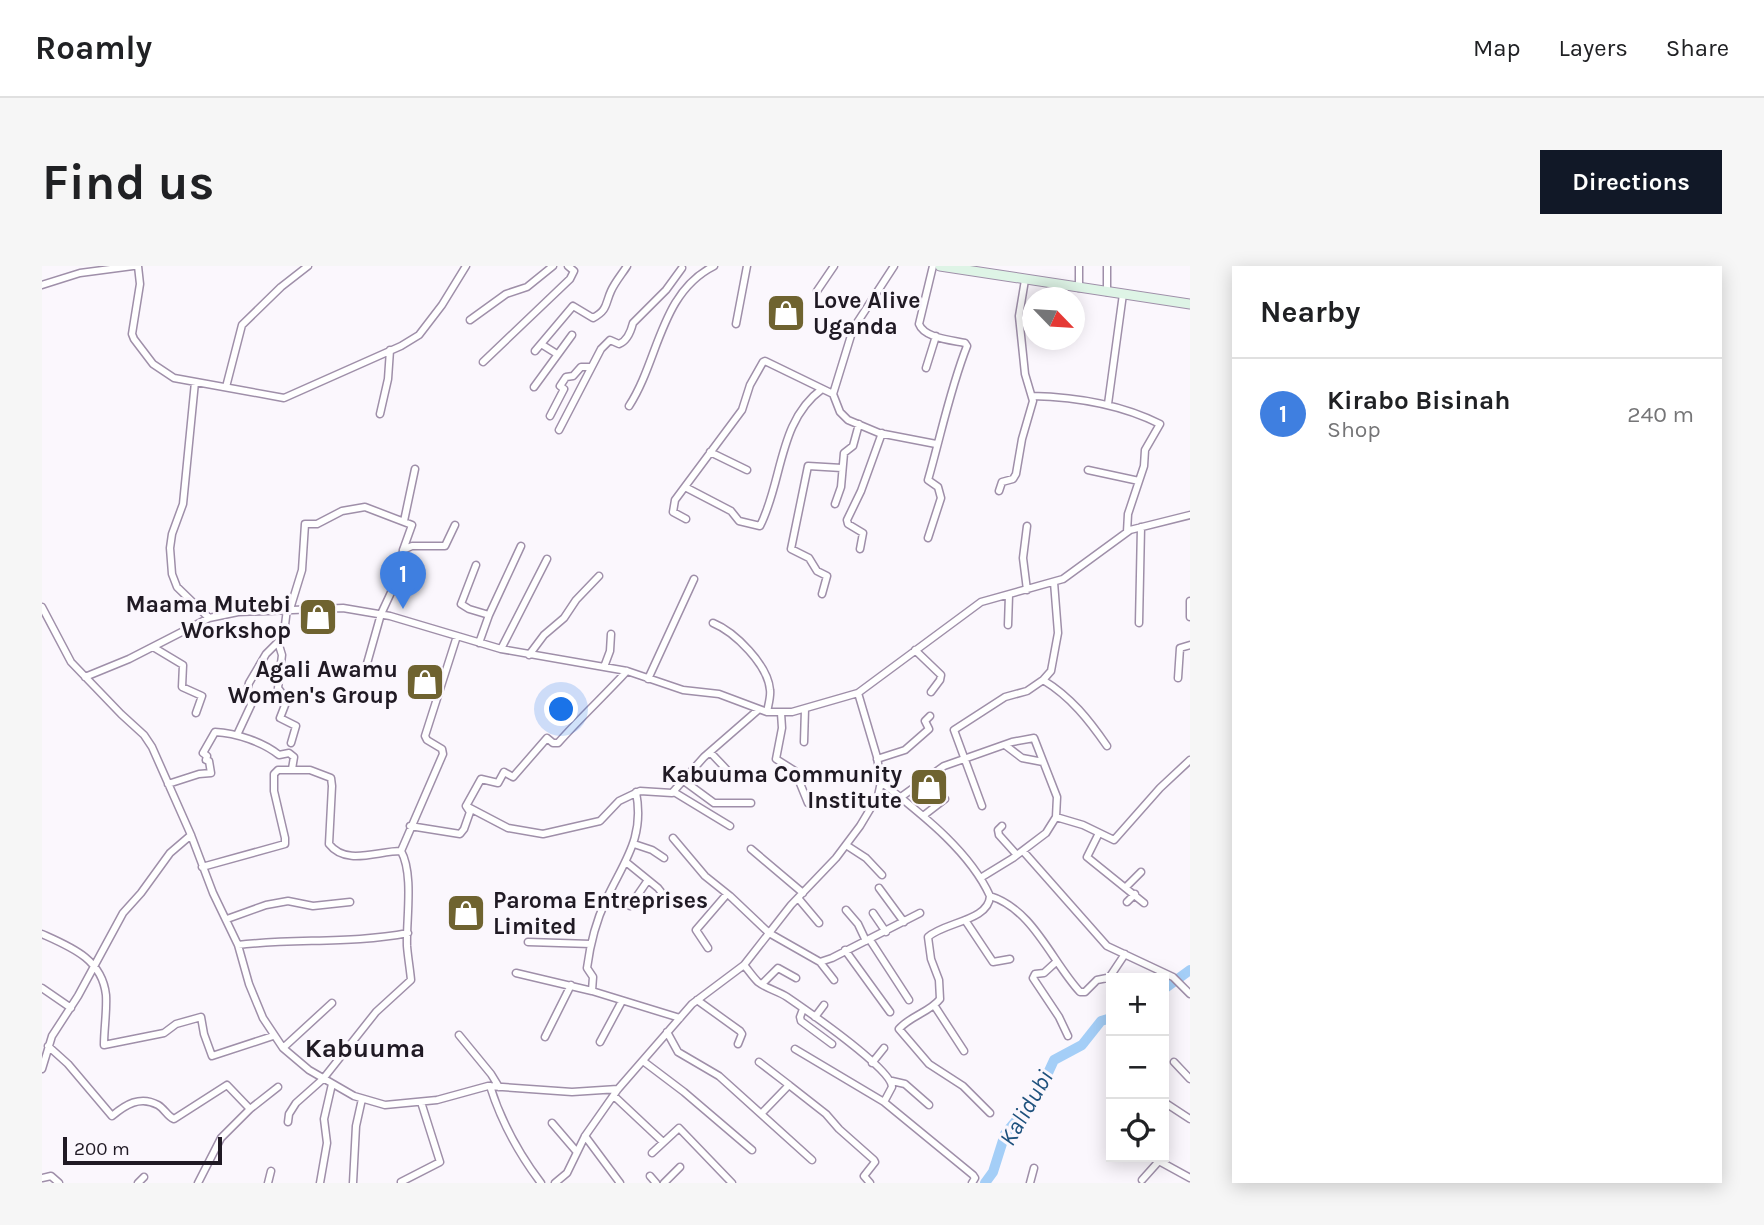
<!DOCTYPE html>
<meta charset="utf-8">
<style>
:root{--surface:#fff;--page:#f6f6f6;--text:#202124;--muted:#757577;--line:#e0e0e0;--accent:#111827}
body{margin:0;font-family:Karla,sans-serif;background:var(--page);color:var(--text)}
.controls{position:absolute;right:21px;bottom:21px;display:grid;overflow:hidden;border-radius:0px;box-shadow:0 4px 18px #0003}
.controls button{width:63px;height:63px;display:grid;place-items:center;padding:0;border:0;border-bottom:2px solid var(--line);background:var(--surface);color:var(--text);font:35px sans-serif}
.compass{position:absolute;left:980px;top:21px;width:63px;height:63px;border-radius:50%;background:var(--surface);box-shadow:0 4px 18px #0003;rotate:115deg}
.scale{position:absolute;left:21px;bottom:18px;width:159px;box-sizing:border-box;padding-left:7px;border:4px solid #201a24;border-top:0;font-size:19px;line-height:24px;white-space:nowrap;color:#201a24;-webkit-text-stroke:5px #fbf7fd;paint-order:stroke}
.you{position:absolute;left:520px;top:444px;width:24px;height:24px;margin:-18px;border:5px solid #fff;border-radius:50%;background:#1a73e8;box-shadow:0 0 0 10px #1a73e833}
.badge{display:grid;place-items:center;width:46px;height:46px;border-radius:50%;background:var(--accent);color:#fff;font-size:23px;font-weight:700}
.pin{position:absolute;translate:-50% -58px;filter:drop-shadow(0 2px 4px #0008)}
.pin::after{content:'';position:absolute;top:37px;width:24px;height:21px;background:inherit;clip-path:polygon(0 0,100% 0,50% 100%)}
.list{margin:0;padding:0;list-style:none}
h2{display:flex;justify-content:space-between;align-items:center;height:91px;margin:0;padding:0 28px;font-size:30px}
h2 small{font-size:23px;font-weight:400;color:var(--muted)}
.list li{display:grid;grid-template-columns:46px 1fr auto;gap:21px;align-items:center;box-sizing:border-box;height:112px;padding:0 28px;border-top:2px solid var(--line)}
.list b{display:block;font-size:26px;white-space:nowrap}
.list p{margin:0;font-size:23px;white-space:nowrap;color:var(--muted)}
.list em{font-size:23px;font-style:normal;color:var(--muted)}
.icon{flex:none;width:38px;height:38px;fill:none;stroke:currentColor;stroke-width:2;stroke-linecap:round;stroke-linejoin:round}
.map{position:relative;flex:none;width:1148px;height:917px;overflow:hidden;border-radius:0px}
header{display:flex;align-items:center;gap:42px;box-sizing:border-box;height:98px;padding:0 35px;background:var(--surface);border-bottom:2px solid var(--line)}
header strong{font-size:33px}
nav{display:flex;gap:38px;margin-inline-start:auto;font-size:24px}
.intro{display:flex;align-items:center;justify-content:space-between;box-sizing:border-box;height:168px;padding:0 42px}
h1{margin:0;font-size:49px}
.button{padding:18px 32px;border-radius:0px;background:var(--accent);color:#fff;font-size:24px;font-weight:700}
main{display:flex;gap:42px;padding:0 42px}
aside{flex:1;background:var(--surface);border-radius:0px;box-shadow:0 4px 18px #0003}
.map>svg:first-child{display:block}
</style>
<header>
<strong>Roamly</strong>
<nav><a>Map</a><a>Layers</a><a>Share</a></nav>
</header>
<div class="intro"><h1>Find us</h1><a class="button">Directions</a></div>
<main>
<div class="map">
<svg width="1148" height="917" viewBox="0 0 1148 917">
<rect width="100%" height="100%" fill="#fbf7fd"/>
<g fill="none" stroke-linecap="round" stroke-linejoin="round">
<path stroke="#a4cef7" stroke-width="10" d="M 1122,723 L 1148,704
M 943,917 L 951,906 L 963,868 L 983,844 L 1001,818 L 1012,794 L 1040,779 L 1059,755 L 1069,752"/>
<g stroke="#9f8fa9" stroke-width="9">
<path id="street" d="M 96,0 L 98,18 L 90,68 L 92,73 L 111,98 L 132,112 L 242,132 L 359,80 L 377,69 L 400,39 L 424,0
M 852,0 L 811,63 L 791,128 L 798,146 L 806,154 L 837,167 L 894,178
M 0,19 L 38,7 L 91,0
M 1037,22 L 1037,0
M 775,25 L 792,0
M 1065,26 L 1065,0
M 428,54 L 464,28 L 485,21 L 511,0
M 694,58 L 705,0
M 499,78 L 515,88
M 493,85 L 531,40 L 551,52 C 566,44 563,38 569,25 C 573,16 580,8 585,0
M 441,96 L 528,13 L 532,5 L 526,0
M 884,102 L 894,70
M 153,116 L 141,238 L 130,268 L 128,282 L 130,308 L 135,321 L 167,352
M 184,121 L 200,59 L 239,21 L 266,0
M 492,121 L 530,69
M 990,130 C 1035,131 1078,138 1118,158 L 1103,184 L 1102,200 L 1086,248 L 1085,266
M 1066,138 L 1081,28
M 587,140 C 617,94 618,27 672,0
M 338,148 L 346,113 L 348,84
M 508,150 L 522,123 L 518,120 L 524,111 L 531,110 L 539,101 L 548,101
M 517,164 L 559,83 L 568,74 L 577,78 C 585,75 589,65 591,57 L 624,24 L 640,2
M 668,186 L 705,204
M 1046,204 L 1097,215
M 643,221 L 689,245 L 697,255 L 718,260 C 741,215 736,155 780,123
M 957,225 L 960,216 L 971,213 L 974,208 L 980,173 L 991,135 L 983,108 L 977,50 L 983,14
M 793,238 L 799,221 L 802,187 L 811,180 L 817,158
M 644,253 L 631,246 L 633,234 L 700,144 L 708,119 L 721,96 L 723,95 L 791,128
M 362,255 L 373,203
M 886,272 L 899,232 L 896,221 L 886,214 C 899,169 908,123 925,80 L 923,77 C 909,74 882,72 877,58 L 891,0
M 818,283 L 821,267 L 806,258 L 805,254 L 819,225 L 840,167
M 361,284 L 370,280 L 403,280 L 413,259
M 434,299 L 419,338 L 427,343 L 447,349
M 985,324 L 981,292 L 985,260
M 780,328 L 785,310 L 775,305 L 767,292 L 749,283 L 766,200 L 800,202
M 1148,335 L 1148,351
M 0,341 L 29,396 L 79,448 L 102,469 L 110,481 L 149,569 L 171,627 L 196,679 L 207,718 L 221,752 L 241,782 L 267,804 L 312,830 L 343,839 L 395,834 L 446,820 L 530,826 L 576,823
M 248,343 L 260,304 L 263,258 L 275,258 L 300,245 L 323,241 L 370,259 L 361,284 L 359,305 L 339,348 L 324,401
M 671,357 C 693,366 726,399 728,424 C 729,430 726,440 725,446
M 1097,357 L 1099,261
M 966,359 L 967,329
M 236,376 L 240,389 L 236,422 L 245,434 L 238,452 L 254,460 L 249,477
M 437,377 L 447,349 L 479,280
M 111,381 L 141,399 L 140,421 L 160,430 L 154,447
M 459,383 L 505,293
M 873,384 L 899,409 L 898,414 L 889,426
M 487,389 L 502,369 L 522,352 L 534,334 L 557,310
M 562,401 L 568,385 L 569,368
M 43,411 L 87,393 L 167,352 L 196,346 L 301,342 L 348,350 L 459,383 L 585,405 L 641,424 L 677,428 L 725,446 L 750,446 L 816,427 L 939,336 L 1021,313 L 1088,264 L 1148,249
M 1136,412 L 1138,382 L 1148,379
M 606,413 L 652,313
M 1001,414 C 1029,431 1047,454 1065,480
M 739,447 L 740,462 L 734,493 L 753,505 L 766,537
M 195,469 L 209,439 L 205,425 L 207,417 L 224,388 L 236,376 L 243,359 L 245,343
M 762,476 L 763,443
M 963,479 L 980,492 L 1001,496
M 668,486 L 685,504
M 835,493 L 863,484 L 887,463 L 883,455 L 888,450
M 642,515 L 672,537 L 709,537
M 839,516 C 878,547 927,584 948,630 C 991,643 1010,696 1038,726 L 1043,726 L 1055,714 L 1065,712 L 1069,715
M 126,518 L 157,508 L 169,507 L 167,495 L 164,494 L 165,490 L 161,487 L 173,466 C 194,467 221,476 237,489 L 247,487 L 252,491 L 250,503
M 632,526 L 688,560
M 859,531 L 902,500 L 970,476 L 992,472 L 1015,531 L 1014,551 L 1004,567 L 971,592 L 940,611
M 424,540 L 439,513 L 456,517 L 462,506 L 471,511 L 505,472 L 511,477 L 516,477 C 538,452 562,430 585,405
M 940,540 L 912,464 L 963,431 L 985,425 L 1001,414 L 1009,405 L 1016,367 L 1012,316
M 881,550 L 903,533
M 1014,551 L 1041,559 L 1072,574 L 1118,522 L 1148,494
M 368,560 L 418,568 L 422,563 L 428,546 L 424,540 L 466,562 L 501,568 L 558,555 L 577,535 L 598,525 L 630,527 L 662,491 L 716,444
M 960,560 L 956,564 L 957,569 L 975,589
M 1057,567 L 1045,591 L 1102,637
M 631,572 L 663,610 L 688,630 L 727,667 L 778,696 L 790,692 L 878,647
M 592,578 L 610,584 L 622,592
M 804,579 L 824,592 L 840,609
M 709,583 L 761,627
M 981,585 L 1065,680 L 1131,711 L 1148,728
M 584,596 L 616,622 L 627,636
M 160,601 L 243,578 L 243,572 L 232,525 L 232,508 L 236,504 L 268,504 L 289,512 L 290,520 L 287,578 C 304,600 335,585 359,585
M 1084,621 L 1099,606
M 837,622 L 862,656
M 756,632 L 777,657
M 1085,636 L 1093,628
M 588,640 L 606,614
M 804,644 L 816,658 L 824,675
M 831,647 L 844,666
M 185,653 L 224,639 L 246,635 L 271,640 L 308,636
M 923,654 L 951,696 L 968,693
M 0,668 C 29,681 60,693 64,729 C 65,745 62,763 62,779 L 122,767 L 134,758 L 159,751 L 162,768 L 170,790 L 231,770
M 828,674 L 867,734
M 486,676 L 549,678
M 196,679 C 252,672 310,678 366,667
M 666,682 L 654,664 L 685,628
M 803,684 L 848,746
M 778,696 L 792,714
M 1014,696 L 1002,707 L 993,708 L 991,712 L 1017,751 L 1026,770
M 702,699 C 707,705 711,711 716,716 C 725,723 736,725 745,731 C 764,744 850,803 850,821 L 842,836
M 474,707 L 550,725 L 638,752
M 1067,712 L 1083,688
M 720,718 L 736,702 L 754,712
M 0,722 L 29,742
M 550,725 L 551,711 L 545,702 C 548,679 554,655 564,634 C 582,595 603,572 594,526
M 655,734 L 698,765 L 700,768 L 696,778
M 892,739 L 922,785
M 761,743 L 758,751 L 759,755 L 790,778
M 773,751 L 782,739
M 625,766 L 636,786 L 677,810 L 770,894
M 417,769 L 449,808 L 457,821
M 503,771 L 529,719
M 558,776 L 580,735
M 6,780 L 26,798 L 70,850 C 83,839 98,829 116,839 C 123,843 125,850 132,853 L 185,819 L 208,843
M 241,782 L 290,737
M 753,783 L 842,836 L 931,909 L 933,912 L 930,917
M 601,795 L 642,826 L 710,884
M 717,796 L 747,819
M 1132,796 L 1148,813
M 830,797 L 842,782
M 0,803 L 10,770 L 36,730 L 81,647 L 99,627 L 128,587 L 149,569
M 850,815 L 863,818 L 887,839
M 448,820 C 459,855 477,888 499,917
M 572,830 L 621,876
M 1125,838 L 1148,853
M 720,847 L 747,819 L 784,848 L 797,863 L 832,894 L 833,896 L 822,910 L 828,917
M 948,847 L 921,820 L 887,798 L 857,763 C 868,750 888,746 898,733 L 897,714 L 889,693 L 886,671 C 902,656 947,655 948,630
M 246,856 L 247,848 L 254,837 L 281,813 L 334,746 L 369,714 C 368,703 366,692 365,680 C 364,654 372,608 359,585 L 401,488 L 400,483 L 385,474 L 383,470 L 415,370
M 510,857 L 534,885
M 543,870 L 578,917
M 610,887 L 637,862 L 690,917
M 608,910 L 614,917
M 0,912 L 9,910 L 17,917
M 1100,914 L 1117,895 L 1148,912
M 359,916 L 398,896 L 379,836
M 96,917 L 102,911
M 156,917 L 179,872 L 208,843 L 236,821
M 226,917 L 229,905
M 278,917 L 285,877 L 282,853 L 290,818
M 311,917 L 314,860 L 320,833
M 513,917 L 525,907 L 543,870 L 576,823 L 650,738 L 702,699 L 749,639 L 794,592 L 818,560 L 836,530 L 839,516 L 835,491 L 816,427
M 622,917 L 638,901
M 988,917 L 992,902"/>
</g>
<g stroke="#9f8fa9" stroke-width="11">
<path id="secondary" d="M 898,0 L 1148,38"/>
</g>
<use href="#street" stroke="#fff" stroke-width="6"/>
<use href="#secondary" stroke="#def4e6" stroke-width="9"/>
</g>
<defs>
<g id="shop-square" transform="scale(2.0125)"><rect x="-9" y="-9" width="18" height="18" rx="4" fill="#6f6330" stroke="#fbf7fd"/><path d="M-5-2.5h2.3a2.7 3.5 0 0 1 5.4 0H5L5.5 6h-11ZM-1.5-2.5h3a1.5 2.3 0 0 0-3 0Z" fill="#fff"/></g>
</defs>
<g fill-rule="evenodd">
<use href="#shop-square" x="744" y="47"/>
<use href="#shop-square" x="276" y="351"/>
<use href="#shop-square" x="383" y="416"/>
<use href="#shop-square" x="887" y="521"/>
<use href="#shop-square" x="424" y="647"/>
</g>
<g text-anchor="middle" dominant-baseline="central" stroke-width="6" stroke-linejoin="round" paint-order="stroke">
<g font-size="23" font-weight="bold" fill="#201a24" stroke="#fbf7fd" text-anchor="end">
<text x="771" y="34" text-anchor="start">Love Alive<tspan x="771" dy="26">Uganda</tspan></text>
<text x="249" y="338">Maama Mutebi<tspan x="249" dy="26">Workshop</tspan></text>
<text x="356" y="403">Agali Awamu<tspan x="356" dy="26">Women's Group</tspan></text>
<text x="860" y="508">Kabuuma Community<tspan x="860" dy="26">Institute</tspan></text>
<text x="451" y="634" text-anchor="start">Paroma Entreprises<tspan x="451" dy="26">Limited</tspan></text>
</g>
<g font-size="24" font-style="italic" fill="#1e517d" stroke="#fbf7fd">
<text transform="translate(984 842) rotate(-60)">Kalidubi</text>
</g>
<g font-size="26" font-weight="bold" fill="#201a24" stroke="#fbf7fd">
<text x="323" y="782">Kabuuma</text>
</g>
</g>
</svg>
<div class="controls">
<button>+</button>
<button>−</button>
<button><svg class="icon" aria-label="locate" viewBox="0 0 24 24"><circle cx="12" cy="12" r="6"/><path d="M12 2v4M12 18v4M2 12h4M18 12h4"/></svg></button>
</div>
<svg class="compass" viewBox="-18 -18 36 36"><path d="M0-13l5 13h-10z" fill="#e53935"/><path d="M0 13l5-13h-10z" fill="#757577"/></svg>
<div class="scale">200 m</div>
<div class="you"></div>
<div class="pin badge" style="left:361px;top:343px;background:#3f7fe0">1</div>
</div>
<aside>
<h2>Nearby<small></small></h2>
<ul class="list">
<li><span class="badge" style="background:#3f7fe0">1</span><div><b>Kirabo Bisinah</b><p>Shop</p></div><em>240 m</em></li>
</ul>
</aside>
</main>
